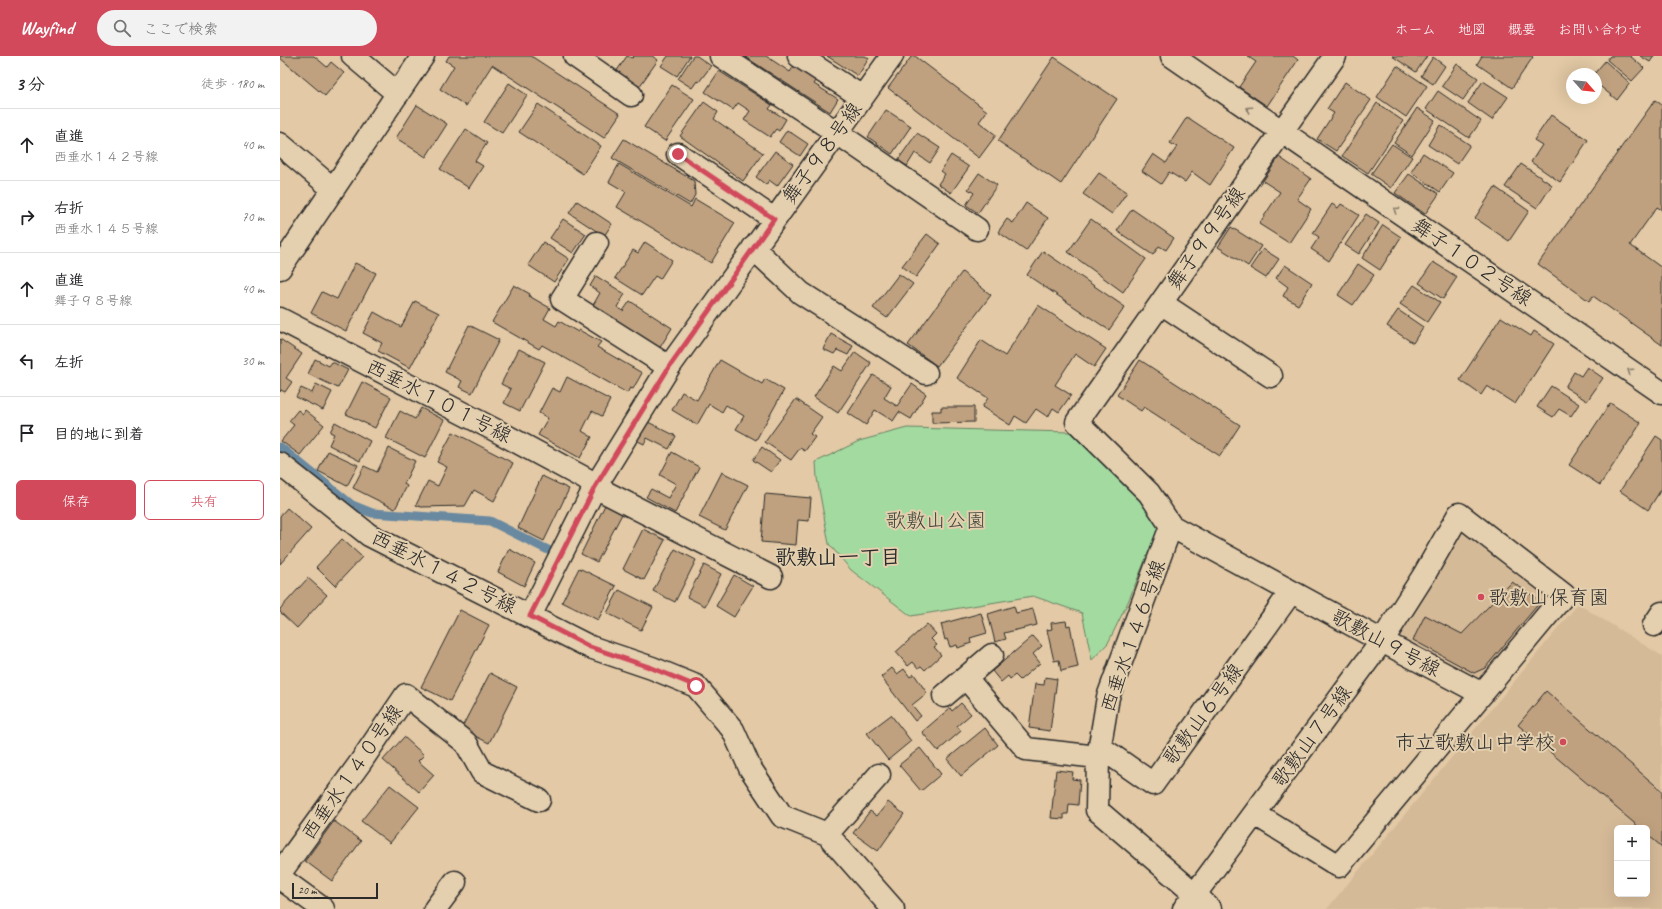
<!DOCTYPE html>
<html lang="ja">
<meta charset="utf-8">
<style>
:root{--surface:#fff;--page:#f2f2f2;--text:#202124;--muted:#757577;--line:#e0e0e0;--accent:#d1495b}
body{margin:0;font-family:Caveat,"Klee One",sans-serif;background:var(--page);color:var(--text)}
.controls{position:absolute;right:12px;bottom:12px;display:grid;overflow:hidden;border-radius:6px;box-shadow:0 4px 16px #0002}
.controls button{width:36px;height:36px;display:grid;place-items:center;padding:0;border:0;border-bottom:1px solid var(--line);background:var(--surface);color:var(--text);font:20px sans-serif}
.compass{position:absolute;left:1286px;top:12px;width:36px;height:36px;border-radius:50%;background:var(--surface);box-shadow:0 4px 16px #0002;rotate:117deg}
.scale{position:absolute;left:12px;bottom:10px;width:86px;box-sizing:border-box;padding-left:4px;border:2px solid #2b2b2b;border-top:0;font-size:11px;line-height:14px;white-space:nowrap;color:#2b2b2b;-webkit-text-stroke:3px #e4cfae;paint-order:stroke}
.stop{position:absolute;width:12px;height:12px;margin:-9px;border:3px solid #d1495b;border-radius:50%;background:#fff}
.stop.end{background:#d1495b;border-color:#fff;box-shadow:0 1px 4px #0008}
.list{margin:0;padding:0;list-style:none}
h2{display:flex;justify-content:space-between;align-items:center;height:52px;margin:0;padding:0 16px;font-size:17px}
h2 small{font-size:13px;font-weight:400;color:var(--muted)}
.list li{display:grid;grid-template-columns:26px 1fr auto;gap:12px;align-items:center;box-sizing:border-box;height:72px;padding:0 16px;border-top:1px solid var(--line)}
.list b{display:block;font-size:15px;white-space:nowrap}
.list p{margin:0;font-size:13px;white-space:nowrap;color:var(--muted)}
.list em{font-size:13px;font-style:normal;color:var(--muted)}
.actions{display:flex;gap:8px;padding:12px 16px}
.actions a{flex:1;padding:9px 0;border:1px solid var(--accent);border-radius:6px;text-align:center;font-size:14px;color:var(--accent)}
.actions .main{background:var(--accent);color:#fff}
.icon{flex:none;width:22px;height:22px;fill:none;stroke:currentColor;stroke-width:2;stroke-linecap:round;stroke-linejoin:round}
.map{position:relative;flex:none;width:1382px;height:853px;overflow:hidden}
header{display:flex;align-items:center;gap:24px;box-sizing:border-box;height:56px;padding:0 20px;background:var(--accent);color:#fff}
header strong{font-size:19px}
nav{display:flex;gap:22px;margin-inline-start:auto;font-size:14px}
.search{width:280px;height:36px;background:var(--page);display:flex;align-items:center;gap:10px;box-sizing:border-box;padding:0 14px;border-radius:22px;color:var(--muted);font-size:15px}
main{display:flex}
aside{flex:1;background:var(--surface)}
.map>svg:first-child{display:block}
</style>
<header>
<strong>Wayfind</strong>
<div class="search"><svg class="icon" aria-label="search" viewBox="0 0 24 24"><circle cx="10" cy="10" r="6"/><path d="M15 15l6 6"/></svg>ここで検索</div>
<nav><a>ホーム</a><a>地図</a><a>概要</a><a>お問い合わせ</a></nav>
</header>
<main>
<aside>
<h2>3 分<small>徒歩 · 180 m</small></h2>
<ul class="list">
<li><svg class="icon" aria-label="ahead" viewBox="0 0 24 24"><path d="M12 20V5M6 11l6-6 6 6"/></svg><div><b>直進</b><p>西垂水１４２号線</p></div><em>40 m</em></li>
<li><svg class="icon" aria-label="right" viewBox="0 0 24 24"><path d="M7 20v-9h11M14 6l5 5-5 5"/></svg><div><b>右折</b><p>西垂水１４５号線</p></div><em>70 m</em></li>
<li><svg class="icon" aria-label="ahead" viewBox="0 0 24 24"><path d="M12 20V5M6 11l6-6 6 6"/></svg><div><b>直進</b><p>舞子９８号線</p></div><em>40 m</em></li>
<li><svg class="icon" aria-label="left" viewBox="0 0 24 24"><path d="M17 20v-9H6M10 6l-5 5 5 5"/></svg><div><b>左折</b></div><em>30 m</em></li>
<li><svg class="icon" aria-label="arrive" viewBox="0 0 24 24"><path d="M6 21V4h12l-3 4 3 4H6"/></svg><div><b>目的地に到着</b></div></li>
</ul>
<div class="actions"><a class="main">保存</a><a>共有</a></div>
</aside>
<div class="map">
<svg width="1382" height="853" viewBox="0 0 1382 853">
<rect width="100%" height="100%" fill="#e3c9a5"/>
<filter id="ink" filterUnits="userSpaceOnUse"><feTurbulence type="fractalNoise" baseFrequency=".025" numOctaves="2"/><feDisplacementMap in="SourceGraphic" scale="8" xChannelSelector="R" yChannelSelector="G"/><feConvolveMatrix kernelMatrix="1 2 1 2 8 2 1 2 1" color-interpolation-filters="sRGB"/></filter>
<g filter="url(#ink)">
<path fill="#d5ba98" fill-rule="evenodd" d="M 1178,475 L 1189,476 L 1267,534 L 1263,548 L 1208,620 L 1192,622 L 1121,585 L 1117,575 Z
M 1298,548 L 1382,600 L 1382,853 L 1047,853 ZM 1337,772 L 1367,772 L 1367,838 L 1337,838 Z"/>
<path fill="#a3da9f" stroke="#678265" d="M 627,372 L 790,376 L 872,455 L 878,473 L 848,546 L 828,587 L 812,604 L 802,557 L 753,540 L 631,560 L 571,514 L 549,488 L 537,422 L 536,406 L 579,385 Z"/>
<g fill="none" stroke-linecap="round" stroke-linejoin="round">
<path stroke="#6989a1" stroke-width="9" d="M 0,391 L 72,449 L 92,457 L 210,465 L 268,494"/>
</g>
<path fill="#bfa17f" stroke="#2b2b2b" d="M 0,0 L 34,0 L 47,11 L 51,6 L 64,17 L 45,40 L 0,2 Z
M 169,0 L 251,0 L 340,58 L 324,82 L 212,9 L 186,50 L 160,33 L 174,10 L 166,5 Z
M 347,0 L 352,2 L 354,0 L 372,0 L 378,4 L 359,31 L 336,16 Z
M 388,0 L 410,0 L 397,20 L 381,10 Z
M 413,0 L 417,0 L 431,10 L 419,26 L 417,25 L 412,32 L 398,23 Z
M 464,0 L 486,0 L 510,16 L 514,10 L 536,25 L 534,28 L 558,43 L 550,56 Z
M 547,0 L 585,0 L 589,2 L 578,20 Z
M 632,0 L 635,0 L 707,55 L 699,66 L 716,79 L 699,102 L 608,32 Z
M 967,0 L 1013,0 L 1018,4 L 987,50 L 959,31 L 976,6 Z
M 1112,0 L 1147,0 L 1136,16 Z
M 1202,0 L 1252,0 L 1253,1 L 1232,32 L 1197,8 Z
M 1330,0 L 1350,0 L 1364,12 L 1352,25 L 1327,4 Z
M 1360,0 L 1374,0 L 1370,6 Z
M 774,1 L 837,43 L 781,128 L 718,85 Z
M 1153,1 L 1165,10 L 1153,28 L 1141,20 Z
M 1325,5 L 1350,27 L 1337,44 L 1316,27 L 1316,18 L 1314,18 Z
M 1177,8 L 1198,22 L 1183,44 L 1162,30 Z
M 1117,10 L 1147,30 L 1126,61 L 1097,41 Z
M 439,15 L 492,49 L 489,53 L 506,63 L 499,75 L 496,73 L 490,81 L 464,64 L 470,55 L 458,47 L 453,54 L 425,36 Z
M 1203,25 L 1228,41 L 1212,64 L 1188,47 Z
M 1065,26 L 1091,44 L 1056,95 L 1037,83 L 1054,57 L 1047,53 Z
M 229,27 L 247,39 L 222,77 L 204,66 Z
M 392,29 L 414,43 L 385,85 L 364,71 Z
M 1158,35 L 1201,65 L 1189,82 L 1146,53 Z
M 1375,44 L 1382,49 L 1382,154 L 1377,151 L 1350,189 L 1382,212 L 1382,289 L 1313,240 L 1309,245 L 1258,208 Z
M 424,46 L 438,56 L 434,63 L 483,97 L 463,125 L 400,80 Z
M 1097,47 L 1123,65 L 1088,117 L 1062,100 Z
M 258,48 L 321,90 L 303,118 L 239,76 Z
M 137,49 L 167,68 L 146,101 L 116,82 Z
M 1137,52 L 1155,64 L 1132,99 L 1114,87 Z
M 606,54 L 631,70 L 612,98 L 588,81 Z
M 1271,59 L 1308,84 L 1280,126 L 1251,106 L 1262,89 L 1254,84 Z
M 907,61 L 954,92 L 930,129 L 912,116 L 905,126 L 889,116 L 881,128 L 862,115 L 873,98 L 886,107 L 897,91 L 890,87 Z
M 1160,69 L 1190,89 L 1177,108 L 1148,89 Z
M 186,73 L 207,87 L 195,105 L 203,110 L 189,132 L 160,113 Z
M 507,74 L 528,88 L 520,100 L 499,86 Z
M 637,77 L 660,92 L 650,107 L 635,97 L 627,110 L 618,104 Z
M 344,83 L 414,125 L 415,139 L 410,148 L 332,102 Z
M 1112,88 L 1132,101 L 1111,132 L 1091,118 Z
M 495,95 L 513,108 L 497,130 L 489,124 L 486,129 L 476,121 Z
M 1143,97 L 1173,117 L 1160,136 L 1131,116 Z
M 671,99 L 689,111 L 671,137 L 658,128 L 665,118 L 661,115 Z
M 999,101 L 1031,123 L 1017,143 L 1031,153 L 1009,187 L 979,168 L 1000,136 L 983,125 Z
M 339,108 L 411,151 L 415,143 L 455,167 L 431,207 L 337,151 L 346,136 L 329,126 Z
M 1241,108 L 1272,129 L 1257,152 L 1225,131 Z
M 699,117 L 717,129 L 698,157 L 686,149 L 694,137 L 688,133 Z
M 819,117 L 847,136 L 832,158 L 803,138 Z
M 1129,118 L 1159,138 L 1145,158 L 1115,137 Z
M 1215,131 L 1249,155 L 1229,185 L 1195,162 Z
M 297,145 L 332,168 L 324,180 L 289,157 Z
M 746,147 L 768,162 L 746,195 L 718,176 L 727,163 L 733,167 Z
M 1052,148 L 1058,152 L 1061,148 L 1079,159 L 1049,205 L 1031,193 L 1039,181 L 1033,177 Z
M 852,153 L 894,182 L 886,194 L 879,190 L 873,199 L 837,175 Z
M 1086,158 L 1099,167 L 1079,198 L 1065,189 Z
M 283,163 L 306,178 L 293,197 L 270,182 Z
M 811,163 L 866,203 L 843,236 L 788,196 Z
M 1103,169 L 1121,181 L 1100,214 L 1082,202 Z
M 951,171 L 981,190 L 968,210 L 938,191 Z
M 647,178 L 660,188 L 636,221 L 622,210 Z
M 263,186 L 289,203 L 274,226 L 248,209 Z
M 365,186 L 392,204 L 380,223 L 375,220 L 362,239 L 335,222 L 353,194 L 358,197 Z
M 983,193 L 999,203 L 986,222 L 970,212 Z
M 763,195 L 845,251 L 829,274 L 747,219 Z
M 1153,206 L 1177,221 L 1163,243 L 1139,227 Z
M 75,207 L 96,217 L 66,275 L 31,257 L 42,236 L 57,243 Z
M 1078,208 L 1094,219 L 1073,249 L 1058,239 Z
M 1005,209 L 1032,227 L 1018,249 L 1003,240 L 1008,231 L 996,222 Z
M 682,216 L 711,239 L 657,310 L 628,289 Z
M 619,218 L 633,228 L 607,262 L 593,252 Z
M 316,220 L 345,238 L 337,251 L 343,255 L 350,245 L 392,272 L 379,293 L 312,251 L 320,237 L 310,230 Z
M 234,229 L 250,238 L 249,240 L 270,252 L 264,263 L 276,270 L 279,265 L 298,276 L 299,274 L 321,286 L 317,291 L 362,317 L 353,333 L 350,332 L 347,337 L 262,289 L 259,293 L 212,266 Z
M 1134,229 L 1160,246 L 1147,266 L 1120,248 Z
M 135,245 L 159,257 L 130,312 L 98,295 L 102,287 L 83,277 L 94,256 L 121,271 Z
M 758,249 L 826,293 L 814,311 L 795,298 L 775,329 L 791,339 L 779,356 L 773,352 L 768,361 L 756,353 L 746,367 L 735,360 L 730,369 L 702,351 L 708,342 L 677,322 L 701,284 L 725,300 Z
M 1118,254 L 1143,271 L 1133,287 L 1107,270 Z
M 1221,261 L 1251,280 L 1254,275 L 1274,288 L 1235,348 L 1207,330 L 1201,339 L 1180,324 Z
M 189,269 L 219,284 L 192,337 L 179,331 L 182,325 L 165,316 Z
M 551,278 L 573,290 L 568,299 L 557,294 L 554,298 L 543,293 Z
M 0,283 L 22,298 L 6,322 L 12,326 L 5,336 L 1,334 L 0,336 Z
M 239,293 L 265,306 L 240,355 L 224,347 L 231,333 L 221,328 Z
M 575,296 L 591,307 L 558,357 L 534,341 L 554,310 L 562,315 Z
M 35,303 L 49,310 L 52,306 L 68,314 L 58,332 L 28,318 Z
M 440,304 L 482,328 L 485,323 L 504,334 L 476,384 L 456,373 L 464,360 L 446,349 L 442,356 L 429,348 L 417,369 L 392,354 L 402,336 L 417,344 Z
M 860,304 L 960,369 L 940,400 L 864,351 L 861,355 L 837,339 Z
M 1307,311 L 1323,322 L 1307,345 L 1285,331 L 1294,316 L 1301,320 Z
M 593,319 L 611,330 L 604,342 L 617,350 L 632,328 L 646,338 L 631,363 L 619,356 L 613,365 L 595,354 L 586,369 L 568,357 Z
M 287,321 L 330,344 L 322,360 L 312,355 L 302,375 L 312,381 L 300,402 L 258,379 L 268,362 L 259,357 L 272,332 L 280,336 Z
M 82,326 L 111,341 L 95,372 L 66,358 Z
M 36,328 L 52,336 L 43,354 L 16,341 L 21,332 L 32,337 Z
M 1271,330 L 1299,348 L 1291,360 L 1279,353 L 1273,361 L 1257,351 Z
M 516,343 L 542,361 L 530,378 L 535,381 L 525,395 L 520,392 L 511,404 L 485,386 Z
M 1330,347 L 1361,367 L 1320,429 L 1289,409 Z
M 661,351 L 694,351 L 694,366 L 652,367 L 652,355 L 661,355 Z
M 141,352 L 164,364 L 145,402 L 106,382 L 120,355 L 135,363 Z
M 18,354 L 23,358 L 25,354 L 44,369 L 20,399 L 1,385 L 14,369 L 9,365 Z
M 366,365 L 396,380 L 389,393 L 367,382 L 364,388 L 356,384 Z
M 55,366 L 90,385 L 80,405 L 49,389 L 54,378 L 50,376 Z
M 173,376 L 233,407 L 214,445 L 194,434 L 185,450 L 141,451 L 136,449 L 148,425 L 158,430 L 167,411 L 157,406 Z
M 1376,380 L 1382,384 L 1382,432 L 1368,454 L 1340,435 Z
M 482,391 L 500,404 L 491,416 L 473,404 Z
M 109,392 L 135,405 L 124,428 L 127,430 L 115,453 L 73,432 L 84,410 L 97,416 Z
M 48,395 L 78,409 L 67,430 L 38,415 Z
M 392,396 L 419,411 L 395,457 L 366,441 L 371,433 L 388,442 L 396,428 L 380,419 Z
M 442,416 L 468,429 L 445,474 L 419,461 Z
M 262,420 L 289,433 L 264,485 L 238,472 Z
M 485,438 L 531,442 L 529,465 L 518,464 L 516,489 L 481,486 Z
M 325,449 L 342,458 L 317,506 L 301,498 Z
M 7,452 L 31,473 L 0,508 L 0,460 Z
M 363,473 L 385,484 L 364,524 L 343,513 Z
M 62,483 L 82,501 L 55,530 L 36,511 Z
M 229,493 L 255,507 L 244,530 L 218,516 Z
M 395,493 L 416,504 L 395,546 L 373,535 Z
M 424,509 L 441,518 L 425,550 L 407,541 Z
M 299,512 L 336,530 L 318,564 L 282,546 Z
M 454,519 L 473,530 L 454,561 L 436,550 Z
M 28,522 L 47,539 L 17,572 L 0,556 L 0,553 Z
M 1232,526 L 1261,545 L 1205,612 L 1194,617 L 1133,584 L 1145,559 L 1182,578 Z
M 339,534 L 373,551 L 361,574 L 327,557 Z
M 734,550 L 736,557 L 753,553 L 757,569 L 724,577 L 726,583 L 715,586 L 708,558 Z
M 180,554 L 209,569 L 170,645 L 141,631 Z
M 701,557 L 707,577 L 690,582 L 691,587 L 678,592 L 677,589 L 670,591 L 667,583 L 665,584 L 661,568 Z
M 786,565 L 787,570 L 790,569 L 798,611 L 781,615 L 779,604 L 774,605 L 767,574 L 772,573 L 771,567 Z
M 647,568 L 656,578 L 651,583 L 657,589 L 654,591 L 661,599 L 645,614 L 641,610 L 638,612 L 633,606 L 628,610 L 616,596 Z
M 753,580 L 762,590 L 753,598 L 760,607 L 740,624 L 735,619 L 730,623 L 728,620 L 721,626 L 712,615 Z
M 612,612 L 617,618 L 624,613 L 630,621 L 634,618 L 647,637 L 632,649 L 641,660 L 635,665 L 601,621 Z
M 210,617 L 237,631 L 209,687 L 181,673 Z
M 765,621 L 777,623 L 770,675 L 749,672 L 755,628 L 764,629 Z
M 1266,635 L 1382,735 L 1382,791 L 1367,778 L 1367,772 L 1360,772 L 1238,669 Z
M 681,647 L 691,658 L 677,670 L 681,675 L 658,695 L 642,676 L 670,652 L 672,655 Z
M 611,659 L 631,685 L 608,704 L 587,677 Z
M 705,672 L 718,689 L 681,720 L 667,703 Z
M 124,681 L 144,699 L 138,705 L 154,719 L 139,736 L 103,704 Z
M 640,692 L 661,718 L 641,735 L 619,709 Z
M 776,714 L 793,716 L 792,723 L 800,724 L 798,749 L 789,748 L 788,758 L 784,758 L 784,763 L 771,762 Z
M 110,729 L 139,751 L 110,787 L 81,765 Z
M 608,746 L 624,758 L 598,795 L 573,777 L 590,755 L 597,760 Z
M 54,765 L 81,785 L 52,825 L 25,805 Z"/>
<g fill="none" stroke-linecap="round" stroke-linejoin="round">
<g stroke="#2b2b2b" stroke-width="25">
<path id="minor" d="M 73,0 L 118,38
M 295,0 L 351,39
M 441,0 L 556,76 L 697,173
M 519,0 L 582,41
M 892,0 L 1382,337
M 0,88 L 53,133
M 398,98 L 494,163
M 317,187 L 282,243 L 389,311
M 473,192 L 521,237 L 646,317
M 0,212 L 143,0
M 881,247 L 991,320
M 0,263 L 215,374 L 306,423 L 315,431 L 491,521
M 0,408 L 89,479 L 310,591 L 372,612 L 416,630 L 453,674 L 470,712 L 502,760 L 547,778 L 613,853
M 891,470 L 1102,585 L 1202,638
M 250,560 L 315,431 L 389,311 L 612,0
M 1374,569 L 1382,557
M 686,622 L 746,693 L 818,701
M 664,640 L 712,599
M 820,691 L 873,728 L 1011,536
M 547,778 L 599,719
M 0,817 L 80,707 L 126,639 L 186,687 L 202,716 L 259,744
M 155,853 L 175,826
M 904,853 L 1102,585 L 1144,519 L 1179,458 L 1284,539 L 1059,810 L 975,758
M 930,853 L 916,839 L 817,754 L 818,701 L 828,641 L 891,470 L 869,437 L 797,366 L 1055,0"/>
</g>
<g stroke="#2b2b2b" stroke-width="25">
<path id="tertiary" d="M 0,822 L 43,853"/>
</g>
<use href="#minor" stroke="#e4cfae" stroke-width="22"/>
<use href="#tertiary" stroke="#e4cfae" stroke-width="22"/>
</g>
<defs><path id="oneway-chevron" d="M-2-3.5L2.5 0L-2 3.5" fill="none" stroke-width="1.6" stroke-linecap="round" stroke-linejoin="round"/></defs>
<g stroke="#887d6c">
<use href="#oneway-chevron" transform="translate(969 53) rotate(-145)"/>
<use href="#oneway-chevron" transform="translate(1116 154) rotate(-146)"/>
<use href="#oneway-chevron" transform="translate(1350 315) rotate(-146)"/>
</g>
</g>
<g fill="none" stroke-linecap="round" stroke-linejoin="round" filter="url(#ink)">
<path stroke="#d1495b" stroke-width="5" d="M 398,98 L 494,163 L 389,311 L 315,431 L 250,560 L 310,591 L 372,612 L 416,630"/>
</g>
<g fill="#d1495b" stroke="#e4cfae" stroke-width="1.5">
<circle cx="1201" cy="541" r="4"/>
<circle cx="1283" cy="686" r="4"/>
</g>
<g text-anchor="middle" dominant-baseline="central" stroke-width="4" stroke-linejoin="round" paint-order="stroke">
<g font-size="20" fill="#2b2b2b" stroke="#e4cfae">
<text transform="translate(542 97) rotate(-54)">舞子９８号線</text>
<text transform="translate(926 182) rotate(-55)">舞子９９号線</text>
<text transform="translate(1192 206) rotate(34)">舞子１０２号線</text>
<text transform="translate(159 345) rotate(27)">西垂水１０１号線</text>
<text transform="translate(164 516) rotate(27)">西垂水１４２号線</text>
<text transform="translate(853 580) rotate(-71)">西垂水１４６号線</text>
<text transform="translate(1106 587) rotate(28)">歌敷山９号線</text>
<text transform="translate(923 658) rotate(-54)">歌敷山６号線</text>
<text transform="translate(1032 680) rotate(-54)">歌敷山７号線</text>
<text transform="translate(72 716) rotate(-55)">西垂水１４０号線</text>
</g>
<g font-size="20" fill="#3d453c" stroke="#e4cfae">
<text x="656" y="464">歌敷山公園</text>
</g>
<g font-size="20" fill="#2b2b2b" stroke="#e4cfae" text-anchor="start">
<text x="1209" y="541">歌敷山保育園</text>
<text x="1275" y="686" text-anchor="end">市立歌敷山中学校</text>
</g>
<g font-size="21" font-weight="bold" fill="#2b2b2b" stroke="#e4cfae">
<text x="558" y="501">歌敷山一丁目</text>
</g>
</g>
</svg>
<div class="controls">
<button>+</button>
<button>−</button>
</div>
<svg class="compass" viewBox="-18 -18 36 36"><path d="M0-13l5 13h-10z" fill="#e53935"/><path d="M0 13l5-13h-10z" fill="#757577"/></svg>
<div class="scale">20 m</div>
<div class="stop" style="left:416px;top:630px"></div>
<div class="stop end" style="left:398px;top:98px"></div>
</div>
</main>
